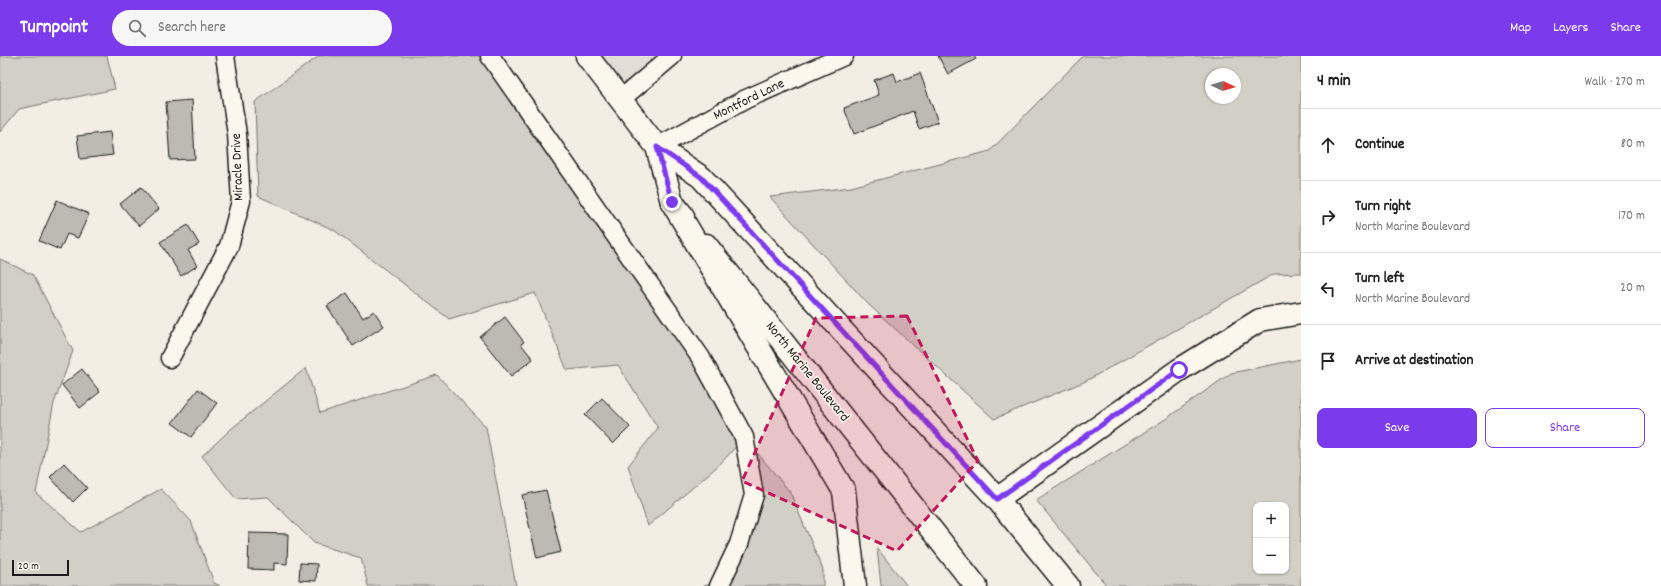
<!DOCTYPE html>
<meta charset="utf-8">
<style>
:root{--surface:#fff;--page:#f6f6f6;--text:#222;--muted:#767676;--line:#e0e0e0;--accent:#7c3aed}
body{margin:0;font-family:Dekko,sans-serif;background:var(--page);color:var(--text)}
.controls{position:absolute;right:12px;bottom:12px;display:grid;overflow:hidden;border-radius:8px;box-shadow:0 1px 3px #0004}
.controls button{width:36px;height:36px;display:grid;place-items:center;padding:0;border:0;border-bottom:1px solid var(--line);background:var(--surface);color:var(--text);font:20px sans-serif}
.compass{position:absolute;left:1205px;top:12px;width:36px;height:36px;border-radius:50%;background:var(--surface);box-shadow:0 1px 3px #0004;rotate:94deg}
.scale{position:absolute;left:12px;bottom:10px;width:57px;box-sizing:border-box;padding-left:4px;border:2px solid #1c1c1c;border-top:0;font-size:11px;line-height:14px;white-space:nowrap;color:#1c1c1c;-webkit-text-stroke:3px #fbf7ec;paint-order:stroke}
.stop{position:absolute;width:12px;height:12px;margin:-9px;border:3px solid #7c3aed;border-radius:50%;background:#fff}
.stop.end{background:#7c3aed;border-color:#fff;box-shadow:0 1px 4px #0008}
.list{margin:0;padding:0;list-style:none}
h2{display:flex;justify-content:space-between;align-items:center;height:52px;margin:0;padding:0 16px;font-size:17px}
h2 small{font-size:13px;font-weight:400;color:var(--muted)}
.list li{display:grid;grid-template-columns:26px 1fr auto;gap:12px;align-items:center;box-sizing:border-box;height:72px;padding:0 16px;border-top:1px solid var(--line)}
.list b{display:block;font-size:15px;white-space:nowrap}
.list p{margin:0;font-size:13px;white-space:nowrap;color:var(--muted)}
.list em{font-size:13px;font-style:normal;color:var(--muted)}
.actions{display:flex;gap:8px;padding:12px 16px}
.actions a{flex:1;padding:9px 0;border:1px solid var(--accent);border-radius:8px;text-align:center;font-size:14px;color:var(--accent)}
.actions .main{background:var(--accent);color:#fff}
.icon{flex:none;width:22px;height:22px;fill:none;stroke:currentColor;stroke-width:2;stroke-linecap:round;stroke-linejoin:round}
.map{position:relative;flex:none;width:1301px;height:530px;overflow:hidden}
header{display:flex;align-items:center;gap:24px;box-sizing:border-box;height:56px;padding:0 20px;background:var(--accent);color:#fff}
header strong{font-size:19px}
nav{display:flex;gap:22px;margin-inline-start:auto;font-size:14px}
.search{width:280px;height:36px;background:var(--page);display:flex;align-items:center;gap:10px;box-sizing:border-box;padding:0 14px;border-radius:22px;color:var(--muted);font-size:15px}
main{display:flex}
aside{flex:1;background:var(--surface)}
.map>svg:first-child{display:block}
</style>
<header>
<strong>Turnpoint</strong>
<div class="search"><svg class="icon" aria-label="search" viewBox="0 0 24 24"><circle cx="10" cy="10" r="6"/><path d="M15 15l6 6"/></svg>Search here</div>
<nav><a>Map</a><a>Layers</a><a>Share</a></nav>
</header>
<main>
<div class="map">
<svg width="1301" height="530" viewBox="0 0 1301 530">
<rect width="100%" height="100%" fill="#f2eee4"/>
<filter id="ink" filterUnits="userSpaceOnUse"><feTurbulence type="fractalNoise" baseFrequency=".025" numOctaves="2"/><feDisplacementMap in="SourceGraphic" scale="8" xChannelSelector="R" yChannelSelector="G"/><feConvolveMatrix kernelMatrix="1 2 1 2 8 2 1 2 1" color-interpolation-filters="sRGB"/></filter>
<g filter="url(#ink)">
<path fill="#e2ded5" d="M 587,0 L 672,0 L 620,44 Z"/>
<path fill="#d2cfc6" stroke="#777671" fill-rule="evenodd" d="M 0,0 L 107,0 L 115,33 L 19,53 L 0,76 Z
M 319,0 L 490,0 L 744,381 L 790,436 L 823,514 L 823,530 L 704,530 L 721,526 L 754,439 L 744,382 L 720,408 L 648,470 L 628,410 L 658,372 L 618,309 L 567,314 L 535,237 L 449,263 L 334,174 L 258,140 L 255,46 Z
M 1083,0 L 1301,0 L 1301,217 L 1274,218 L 1086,325 L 994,363 L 868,248 L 770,141 L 851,131 L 990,95 ZM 1211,18 L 1235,18 L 1235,42 L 1211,42 Z
M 0,203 L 33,219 L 73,295 L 54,347 L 36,437 L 81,476 L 161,433 L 191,465 L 214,527 L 220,530 L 0,530 Z
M 1301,303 L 1301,530 L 1107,530 L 1036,444 L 1167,362 L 1231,317 ZM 1256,449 L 1286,449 L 1286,515 L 1256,515 Z
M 306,312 L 320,357 L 437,319 L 486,371 L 516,530 L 368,530 L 361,502 L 314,487 L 268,441 L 236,443 L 202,400 L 231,373 Z
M 877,492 L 907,530 L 881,530 Z"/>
<path fill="#bdbab1" stroke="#1c1c1c" d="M 938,0 L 974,0 L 976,3 L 948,18 Z
M 894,17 L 897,26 L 920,17 L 938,66 L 919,73 L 913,55 L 854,78 L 844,52 L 879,39 L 874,24 Z
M 192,44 L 195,103 L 170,104 L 166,46 Z
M 110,76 L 113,99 L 80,103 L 77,80 Z
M 141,131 L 159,153 L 139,170 L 120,148 Z
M 57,144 L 89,158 L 78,182 L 67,178 L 60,194 L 39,185 Z
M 188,169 L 199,188 L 188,194 L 197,210 L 181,220 L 160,186 Z
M 347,237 L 363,262 L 374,255 L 384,270 L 353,290 L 327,250 Z
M 505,261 L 524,286 L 521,288 L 533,303 L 511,320 L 480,281 Z
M 82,313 L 100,336 L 80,352 L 62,329 Z
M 198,333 L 217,347 L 191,381 L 172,367 Z
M 602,342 L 630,371 L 613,388 L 585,359 Z
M 64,407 L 87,432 L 73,446 L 50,421 Z
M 546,434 L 561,496 L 537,502 L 522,439 Z
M 249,477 L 288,478 L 287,508 L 274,507 L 274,514 L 248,513 Z
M 300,507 L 317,508 L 316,525 L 299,524 Z"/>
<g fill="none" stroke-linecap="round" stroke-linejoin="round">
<g stroke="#1c1c1c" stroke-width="21">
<path id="minor" d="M 490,0 L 701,302 L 744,381 L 754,439 L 739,488 L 719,530
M 620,44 L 672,0
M 657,91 L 746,43 L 844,0
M 170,302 L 229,190 L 241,145 L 237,78 L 225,0"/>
</g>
<g stroke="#1c1c1c" stroke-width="25">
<path id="primary" d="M 587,0 L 657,91 L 701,121 L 997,443 L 1068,530
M 657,91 L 672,146 L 683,160
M 706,189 L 976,530
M 997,443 L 1179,314 L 1260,264 L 1301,257"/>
</g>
<g stroke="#1c1c1c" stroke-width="25">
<path id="motorway" d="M 672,146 L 844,435 L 855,530"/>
</g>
<use href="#minor" stroke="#fbf7ec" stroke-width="18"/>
<use href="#primary" stroke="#fbf7ec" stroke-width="22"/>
<use href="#motorway" stroke="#fbf7ec" stroke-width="22"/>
</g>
</g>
<g fill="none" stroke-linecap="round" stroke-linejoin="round" filter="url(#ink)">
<path stroke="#7c3aed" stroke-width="5" d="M 672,146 L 657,91 L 701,121 L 997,443 L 1179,314"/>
</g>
<path fill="#c2185b" fill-opacity="0.2" stroke="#c2185b" stroke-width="3" stroke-dasharray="8 5" stroke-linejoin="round" d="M 907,260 L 978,405 L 897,495 L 742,425 L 816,262 Z"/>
<g text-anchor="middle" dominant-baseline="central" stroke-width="3" stroke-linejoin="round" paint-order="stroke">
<g font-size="14" fill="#1c1c1c" stroke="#fbf7ec">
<text transform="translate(749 44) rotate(-26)">Montford Lane</text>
<text transform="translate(238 111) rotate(-92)">Miracle Drive</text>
<text transform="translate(807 316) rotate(51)">North Marine Boulevard</text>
</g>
</g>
</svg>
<div class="controls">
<button>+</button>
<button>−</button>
</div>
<svg class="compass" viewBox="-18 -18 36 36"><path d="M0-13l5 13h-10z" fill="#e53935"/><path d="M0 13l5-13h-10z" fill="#767676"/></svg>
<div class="scale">20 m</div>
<div class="stop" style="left:1179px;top:314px"></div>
<div class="stop end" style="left:672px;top:146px"></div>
</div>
<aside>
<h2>4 min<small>Walk · 270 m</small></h2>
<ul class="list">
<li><svg class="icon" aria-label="ahead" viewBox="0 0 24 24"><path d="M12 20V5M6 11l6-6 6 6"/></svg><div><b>Continue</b></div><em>80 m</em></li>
<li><svg class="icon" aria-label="right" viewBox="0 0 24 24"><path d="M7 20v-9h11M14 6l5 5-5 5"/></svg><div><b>Turn right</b><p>North Marine Boulevard</p></div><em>170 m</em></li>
<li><svg class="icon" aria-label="left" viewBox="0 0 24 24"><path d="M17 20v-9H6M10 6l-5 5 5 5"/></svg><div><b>Turn left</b><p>North Marine Boulevard</p></div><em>20 m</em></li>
<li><svg class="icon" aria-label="arrive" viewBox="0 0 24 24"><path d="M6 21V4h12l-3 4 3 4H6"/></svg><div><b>Arrive at destination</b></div></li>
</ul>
<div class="actions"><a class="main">Save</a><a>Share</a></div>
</aside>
</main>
